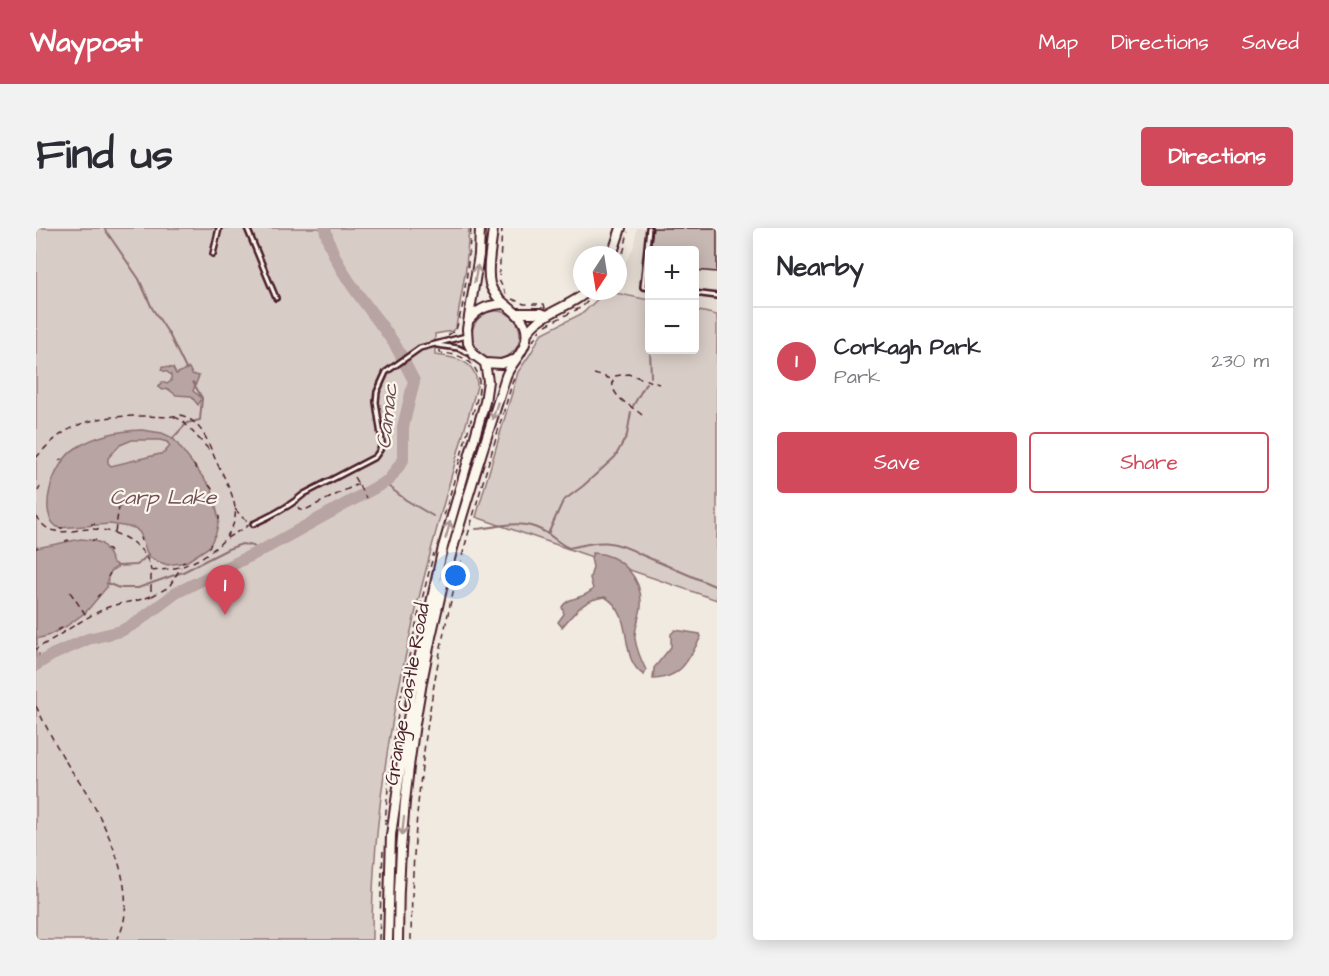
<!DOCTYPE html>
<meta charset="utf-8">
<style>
:root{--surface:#fff;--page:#f2f2f3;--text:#2b2b33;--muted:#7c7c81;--line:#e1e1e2;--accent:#d1495b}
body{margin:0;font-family:"Architects Daughter",sans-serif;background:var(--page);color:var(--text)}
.controls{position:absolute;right:18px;top:18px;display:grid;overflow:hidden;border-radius:6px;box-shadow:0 3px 15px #0003}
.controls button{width:54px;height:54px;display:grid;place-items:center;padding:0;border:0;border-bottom:2px solid var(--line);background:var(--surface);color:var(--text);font:30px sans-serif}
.compass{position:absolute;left:537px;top:18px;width:54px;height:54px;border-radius:50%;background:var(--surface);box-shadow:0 3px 15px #0003;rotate:192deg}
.you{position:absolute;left:420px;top:348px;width:21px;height:21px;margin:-15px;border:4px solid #fff;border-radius:50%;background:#1a73e8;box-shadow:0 0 0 9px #1a73e833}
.badge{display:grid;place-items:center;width:39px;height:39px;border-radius:50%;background:var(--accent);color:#fff;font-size:20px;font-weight:700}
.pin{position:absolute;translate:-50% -50px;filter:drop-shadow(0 2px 3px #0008)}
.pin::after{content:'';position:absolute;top:32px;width:21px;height:18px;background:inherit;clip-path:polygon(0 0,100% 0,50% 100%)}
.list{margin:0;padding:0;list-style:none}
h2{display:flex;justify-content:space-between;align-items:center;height:78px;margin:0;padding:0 24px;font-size:26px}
h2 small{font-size:20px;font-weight:400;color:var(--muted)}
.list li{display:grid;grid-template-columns:39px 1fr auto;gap:18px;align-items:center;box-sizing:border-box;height:108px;padding:0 24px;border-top:2px solid var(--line)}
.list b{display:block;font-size:22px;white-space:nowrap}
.list p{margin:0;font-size:20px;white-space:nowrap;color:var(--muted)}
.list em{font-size:20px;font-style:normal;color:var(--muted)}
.actions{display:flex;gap:12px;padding:18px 24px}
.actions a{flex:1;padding:14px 0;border:2px solid var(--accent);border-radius:6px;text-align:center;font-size:21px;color:var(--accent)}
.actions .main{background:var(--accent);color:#fff}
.map{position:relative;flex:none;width:681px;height:712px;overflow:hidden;border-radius:6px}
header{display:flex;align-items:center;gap:36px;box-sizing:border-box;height:84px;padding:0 30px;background:var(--accent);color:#fff}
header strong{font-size:28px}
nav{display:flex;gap:33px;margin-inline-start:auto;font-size:21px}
.intro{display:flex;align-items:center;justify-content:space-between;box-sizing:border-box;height:144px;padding:0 36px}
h1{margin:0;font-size:42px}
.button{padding:15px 27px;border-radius:6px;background:var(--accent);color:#fff;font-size:21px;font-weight:700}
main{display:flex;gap:36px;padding:0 36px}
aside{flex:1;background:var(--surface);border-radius:6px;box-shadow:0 3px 15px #0003}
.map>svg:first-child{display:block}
</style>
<header>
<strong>Waypost</strong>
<nav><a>Map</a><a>Directions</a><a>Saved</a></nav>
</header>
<div class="intro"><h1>Find us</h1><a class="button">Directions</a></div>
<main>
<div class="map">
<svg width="681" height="712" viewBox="0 0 681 712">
<rect width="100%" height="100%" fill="#f0eae0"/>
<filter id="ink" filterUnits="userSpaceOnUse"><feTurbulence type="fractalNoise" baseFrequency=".0167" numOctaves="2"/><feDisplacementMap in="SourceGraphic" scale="12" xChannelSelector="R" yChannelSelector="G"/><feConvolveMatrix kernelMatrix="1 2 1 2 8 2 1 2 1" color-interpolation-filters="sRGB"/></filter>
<g filter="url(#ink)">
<path fill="#e4dbd2" d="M 601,0 L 681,0 L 681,87 L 659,82 L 658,22 L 614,22 L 613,72 L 573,63 L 582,63 L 582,49 L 598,18 Z"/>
<path fill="#d8ccc6" stroke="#917678" stroke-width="1.5" d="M 0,0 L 433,0 L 430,40 L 420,99 L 416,103 L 399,106 L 399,127 C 420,129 441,133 441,158 C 389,339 335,522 336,712 L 0,712 Z
M 570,63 L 613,72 L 614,122 L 658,122 L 659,82 L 681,87 L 681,372 L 440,289 L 482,144 L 495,125 L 505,106 L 547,85 Z
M436 107a24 24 0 1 1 48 0a24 24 0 1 1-48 0Z"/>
<path fill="#b8a4a2" stroke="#8c6f72" stroke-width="1.5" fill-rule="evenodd" d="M 126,139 L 137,140 L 140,146 L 153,140 L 156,146 L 163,148 L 157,163 L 166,170 L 162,177 L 155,168 L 140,167 L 132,161 L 126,162 L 122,159 L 126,154 L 131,156 L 135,153 L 135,147 L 131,144 L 125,142 Z
M 106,202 L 126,205 L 137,210 L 176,261 L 183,292 L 180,305 L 173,319 L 150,334 L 132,337 L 120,333 L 112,328 L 104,305 L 99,300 L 74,296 L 23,300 C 0,289 16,235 40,220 C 61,207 82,203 106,202 ZM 96,212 L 124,212 L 131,214 L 134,218 L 128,225 L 75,238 L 72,235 L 72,230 L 84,217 Z
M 45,311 C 68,313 68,315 77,335 L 83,338 L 76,342 L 72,349 L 71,359 L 50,384 L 29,399 L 11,408 L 0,411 L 0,320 Z
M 557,325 C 585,326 607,350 605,379 C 604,389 598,401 599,411 C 601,423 605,432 610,442 L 608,447 C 581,430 600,387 569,369 C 548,371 539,384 526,399 L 522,394 L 528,386 L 526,379 C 534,367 548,372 557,361 L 554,350 L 557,339 L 555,330 Z
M 639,402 L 664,406 L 665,409 C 652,432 646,450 617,451 L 618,440 L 635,419 L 635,406 Z"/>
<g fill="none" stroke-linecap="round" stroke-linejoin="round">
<path stroke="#8c6f72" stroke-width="2" d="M 68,0 L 103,51 L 116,80 L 133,106 L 150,141
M 614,122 L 615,149
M 597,178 L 610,155
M 136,211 L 151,195 L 164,192 L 166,170 L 157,154
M 348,255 L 370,272 L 397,288
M 440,301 C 464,299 483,291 505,302 C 516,307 523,316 533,320 C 564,312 577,311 606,327 L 681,359
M 512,306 L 527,273 L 547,258 L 579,229 L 591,207 L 595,184
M 81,338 L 101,337 L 113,326
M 71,355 L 83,360 L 102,360 L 147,344 L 192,321 L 206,316 L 217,318 L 223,323
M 0,406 L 1,417
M 2,435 L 3,426"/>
<path stroke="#b8a4a2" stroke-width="12" d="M 0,437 L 16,427 L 52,411 L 85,403 L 100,395 L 140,365 L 230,320 L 353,252 L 367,232 L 367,199 L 378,153 C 370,138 363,121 353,108 C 330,75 297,40 289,0"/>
</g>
<path fill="#c8b8b3" stroke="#4a1f2b" stroke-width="1.5" d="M 617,0 L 681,0 L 681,44 L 658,42 L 658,22 L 614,22 Z"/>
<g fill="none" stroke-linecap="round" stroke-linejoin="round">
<g stroke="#4a1f2b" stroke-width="8">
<path id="lane" d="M 211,0 L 240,70
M 613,0 L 607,59 L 614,60
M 177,26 L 183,0
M 658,65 L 681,68
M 401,117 L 422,120 L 435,126
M 217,296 C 235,288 253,279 268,266 L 339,229 L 344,222 L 346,214 L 340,174 L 341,164 L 350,144 L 384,120 L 430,108"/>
</g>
<g stroke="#4a1f2b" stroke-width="12">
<path id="secondary" d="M 444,0 L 443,27 L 431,101 L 432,115 L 438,127 L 449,135 L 465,136 L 477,132
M 576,27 L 585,0
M 481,85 L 505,85 L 510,87
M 434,91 C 443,80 453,77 467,76
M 491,105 C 505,84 533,80 552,63
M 352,712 L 355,607 L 376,464 L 407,319 L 449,174 L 452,153 L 449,135
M 362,712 C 362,595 378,475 406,361 C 424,289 448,219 470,148 C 475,135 488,125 490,112 C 495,83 461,80 454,56 C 450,39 456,17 457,0"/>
</g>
<path stroke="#4a1f2b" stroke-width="1.5" stroke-dasharray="6 4.5" stroke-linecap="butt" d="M 466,0 L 463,52 L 470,66
M 582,34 L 588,22 L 592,4
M 558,67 L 562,63
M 476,71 L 488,76 L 508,76 L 509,80
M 510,97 L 546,79 L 552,73
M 412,107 L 420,102 L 426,80 L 431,46 L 435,0
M 497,113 L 504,102
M 404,122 L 404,125 C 431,126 448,139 442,167 L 408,288
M 558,146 L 576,151
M 606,187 C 595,177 569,167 579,148 L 592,146 L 623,156
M 138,189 L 146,192 L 175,224
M 0,230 C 30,194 59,188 103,188 C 117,188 131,190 145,187 C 166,194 172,214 180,233 C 187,247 197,264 199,280 C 203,308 170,330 147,338 C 137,341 125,342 115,343 L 115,368 C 101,374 84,374 70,380 C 46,391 23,408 0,421
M 23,233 L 26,230
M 158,237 L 160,241
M 318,249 L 330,270
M 173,257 L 176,261
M 2,263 L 4,259
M 262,279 L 264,282 L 269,282 L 322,256
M 199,281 L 207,290 L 213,294
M 0,288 C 3,293 8,299 13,301 C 25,307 42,301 55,301 C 80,301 111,316 115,343
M 183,288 L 183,292
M 55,296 L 59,296
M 23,300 L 27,300
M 79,304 L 84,273
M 104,309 L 105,313
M 191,310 L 213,297
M 56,312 L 60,312
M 29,313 L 33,312
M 173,319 L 175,316
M 0,320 L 2,319
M 71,320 L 74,324
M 146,335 L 150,334
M 72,349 L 74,345
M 34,364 L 52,390
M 116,368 L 133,359 L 145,339
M 61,369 L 64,366
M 22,402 L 26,400
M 0,478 C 10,499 21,519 33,539 C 37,545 42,551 46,557 C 70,597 106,667 81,712
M 349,597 C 355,505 374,414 398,325
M 343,712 L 347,623
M 375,712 C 376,599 389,487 414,377 C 432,300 456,224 478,149"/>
<use href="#lane" stroke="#fbf7ec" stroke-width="3"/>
<use href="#secondary" stroke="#fbf7ec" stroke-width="8"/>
</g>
<defs><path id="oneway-shaft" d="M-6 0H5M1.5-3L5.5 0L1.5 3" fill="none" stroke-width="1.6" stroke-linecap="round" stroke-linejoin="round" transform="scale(1.5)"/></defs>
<g stroke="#ab9695">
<use href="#oneway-shaft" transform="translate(440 46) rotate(-80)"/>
<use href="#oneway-shaft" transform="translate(459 183) rotate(107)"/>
<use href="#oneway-shaft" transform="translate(412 302) rotate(-74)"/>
<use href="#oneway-shaft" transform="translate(367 598) rotate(96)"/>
</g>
</g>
<g text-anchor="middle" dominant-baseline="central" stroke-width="4.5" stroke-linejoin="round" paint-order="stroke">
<g font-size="20" fill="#4a1f2b" stroke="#fbf7ec">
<text transform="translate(371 466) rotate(-80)">Grange Castle Road</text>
</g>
<g font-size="21" font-style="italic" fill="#704e55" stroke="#fbf7ec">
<text transform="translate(351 188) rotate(-84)">Camac</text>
<text x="127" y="269">Carp Lake</text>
</g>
</g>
</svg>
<div class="controls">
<button>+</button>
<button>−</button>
</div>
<svg class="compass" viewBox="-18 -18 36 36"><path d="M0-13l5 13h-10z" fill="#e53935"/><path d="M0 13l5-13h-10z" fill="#7c7c81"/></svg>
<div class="you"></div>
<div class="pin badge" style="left:189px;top:387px">1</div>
</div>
<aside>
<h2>Nearby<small></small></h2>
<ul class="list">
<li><span class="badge">1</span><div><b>Corkagh Park</b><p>Park</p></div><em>230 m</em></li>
</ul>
<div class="actions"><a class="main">Save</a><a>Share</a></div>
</aside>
</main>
